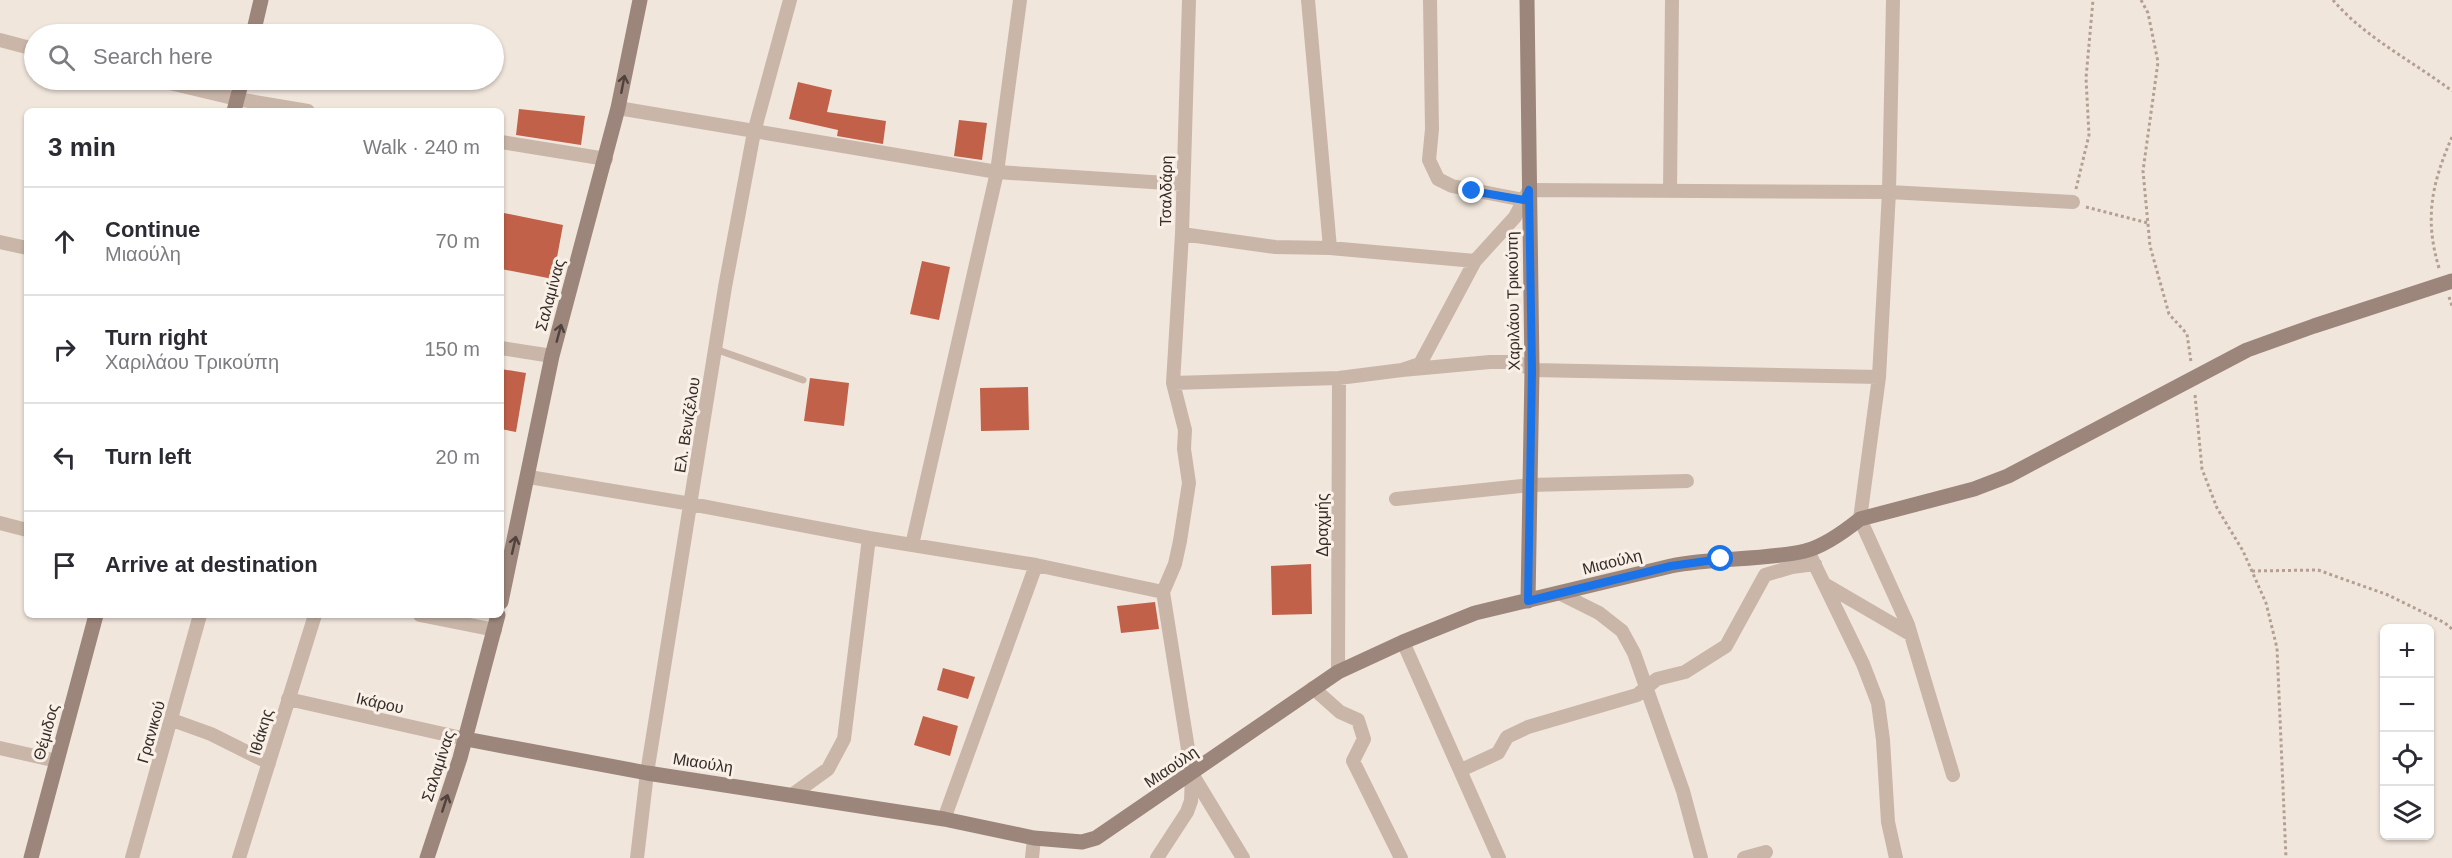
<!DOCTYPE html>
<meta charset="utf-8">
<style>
:root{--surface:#fff;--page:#f2f2f3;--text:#2b2b33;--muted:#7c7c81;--line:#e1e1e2}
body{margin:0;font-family:Arial,sans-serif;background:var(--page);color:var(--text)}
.controls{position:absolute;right:18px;bottom:18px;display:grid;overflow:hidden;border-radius:9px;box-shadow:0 2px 4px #0004}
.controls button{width:54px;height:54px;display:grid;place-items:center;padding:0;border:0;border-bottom:2px solid var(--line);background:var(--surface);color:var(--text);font:30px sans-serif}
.stop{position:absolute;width:18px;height:18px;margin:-14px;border:4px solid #1a73e8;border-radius:50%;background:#fff}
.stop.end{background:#1a73e8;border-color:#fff;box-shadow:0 2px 6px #0008}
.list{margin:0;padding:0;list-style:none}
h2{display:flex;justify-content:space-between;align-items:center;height:78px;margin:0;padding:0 24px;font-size:26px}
h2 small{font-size:20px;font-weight:400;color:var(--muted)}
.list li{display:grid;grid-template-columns:39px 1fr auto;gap:18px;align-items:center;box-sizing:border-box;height:108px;padding:0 24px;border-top:2px solid var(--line)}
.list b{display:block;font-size:22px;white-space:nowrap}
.list p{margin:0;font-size:20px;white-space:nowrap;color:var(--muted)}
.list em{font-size:20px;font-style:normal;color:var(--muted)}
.icon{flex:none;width:33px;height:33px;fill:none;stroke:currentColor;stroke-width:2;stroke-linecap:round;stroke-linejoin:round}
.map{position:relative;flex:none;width:2452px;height:858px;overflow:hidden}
.search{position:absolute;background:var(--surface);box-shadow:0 2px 4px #0004;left:24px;top:24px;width:480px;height:66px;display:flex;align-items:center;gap:15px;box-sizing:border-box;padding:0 21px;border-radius:33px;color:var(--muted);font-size:22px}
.panel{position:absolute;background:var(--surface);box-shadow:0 2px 4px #0004;left:24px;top:108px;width:480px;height:510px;border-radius:9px}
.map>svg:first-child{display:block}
</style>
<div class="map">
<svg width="2452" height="858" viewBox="0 0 2452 858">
<rect width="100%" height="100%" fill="#f1e6dc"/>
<path fill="#c1614a" d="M 798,82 L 832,90 L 827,112 L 886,121 L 883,144 L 837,136 L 838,130 L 789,119 Z
M 519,109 L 585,116 L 581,145 L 516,135 Z
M 959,120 L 987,123 L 982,160 L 954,156 Z
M 504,213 L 563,225 L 553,279 L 501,269 L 501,230 Z
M 922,261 L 950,267 L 939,320 L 910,314 Z
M 501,369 L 526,373 L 516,432 L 501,429 Z
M 810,378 L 849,383 L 844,426 L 804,421 Z
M 1028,387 L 1029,430 L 981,431 L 980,388 Z
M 1311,564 L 1312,614 L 1272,615 L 1271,566 Z
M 1155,602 L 1159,629 L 1121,633 L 1117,606 Z
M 943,668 L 975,677 L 968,699 L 937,690 Z
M 923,716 L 958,726 L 950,756 L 914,745 Z"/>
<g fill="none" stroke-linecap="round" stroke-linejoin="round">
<path stroke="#b4a093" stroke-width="3" stroke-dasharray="3 3" stroke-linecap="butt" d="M 2141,0 L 2148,13 L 2158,62 L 2143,171 L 2150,246 L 2169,314 L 2187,334 L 2191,362
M 2333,0 C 2364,37 2414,62 2452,91
M 2076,189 L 2089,135 L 2086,78 L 2093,0
M 2086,207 L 2148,223
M 2439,268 C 2424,218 2432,183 2452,137
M 2449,297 L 2452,306
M 2195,395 L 2202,469 L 2217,508 L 2243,551 L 2266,603 L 2277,648 L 2286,858
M 2252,571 L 2318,570 L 2388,595 L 2445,623 L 2452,629"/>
<path stroke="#c9b6a8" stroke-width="7" d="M 715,349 L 803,380"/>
<path stroke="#c9b6a8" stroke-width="14" d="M 1308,0 L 1330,248
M 1430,0 L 1432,129 L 1429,160 L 1438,179 L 1452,186 L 1524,200
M 1893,0 L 1889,192 L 1879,377 L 1860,519 L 1908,625 L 1953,775
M 0,40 L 34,49
M 157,80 L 237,99 L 308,111
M 618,108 L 997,172 L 1182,184
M 501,142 L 606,159
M 1670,191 L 1672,0
M 1182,234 L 1275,247 L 1330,248 L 1475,261 L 1515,217 L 1529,190 L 1889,192 L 2073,202
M 0,242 L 27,248
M 501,348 L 552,356
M 1402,370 L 1490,362 L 1517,362 L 1532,370 L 1879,377
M 1173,383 L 1339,378 L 1402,370 L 1420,364 L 1475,261
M 529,477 L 691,504 L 869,538 L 1036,565 L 1163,592 L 1192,774 L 1191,801 L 1187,812 L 1157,858
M 1396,499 L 1530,485 L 1687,481
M 0,523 L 27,530
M 912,545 L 997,172 L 1020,0
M 1811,557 L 1863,664 L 1878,703 L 1883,740 L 1888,822 L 1896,858
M 1826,585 L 1910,634
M 1163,592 L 1175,564 L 1180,541 L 1189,483 L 1184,449 L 1185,430 L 1173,383 L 1182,234 L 1189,0
M 1559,593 L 1599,613 L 1622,631 L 1634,653 L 1683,791 L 1701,858
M 420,615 L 495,630
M 1403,642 L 1499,858
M 1338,672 L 1339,378
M 1313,688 L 1340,712 L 1358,720 L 1364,739 L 1353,761 L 1401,858
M 288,699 L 466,739
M 172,720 L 211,734 L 269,763
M 0,748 L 57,761
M 1461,770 L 1498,753 L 1507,737 L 1528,727 L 1637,695 L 1657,679 L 1685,672 L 1726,646 L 1765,575 L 1792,567 L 1815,564
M 1192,774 L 1243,858
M 792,795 L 828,769 L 844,739 L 869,538
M 944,819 L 1036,565
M 132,858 L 200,615
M 239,858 L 315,615
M 637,858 L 647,773 L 725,287 L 754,132 L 790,0
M 1032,858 L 1034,838
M 1744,858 L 1766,852"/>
<path stroke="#9c857a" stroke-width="15" d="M 1527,0 L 1532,370 L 1528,601
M 253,34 L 261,0
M 234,111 L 242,80
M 501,602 L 552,356 L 618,108 L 640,0
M 466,739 L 647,773 L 944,819 L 1034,838 L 1082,842 L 1096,838 L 1338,672 L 1403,642 L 1475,613 L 1671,566 C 1715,557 1761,561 1805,551 C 1825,546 1845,531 1860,519 L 1974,489 L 2008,476 L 2247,350 L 2314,326 L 2452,281
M 31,858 L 96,615
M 427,858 L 460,758 L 498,615"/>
</g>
<defs><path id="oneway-shaft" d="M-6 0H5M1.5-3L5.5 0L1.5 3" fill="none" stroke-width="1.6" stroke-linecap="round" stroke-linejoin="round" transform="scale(1.5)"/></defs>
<g stroke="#50423c">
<use href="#oneway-shaft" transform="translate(623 84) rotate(-79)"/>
<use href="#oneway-shaft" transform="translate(559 333) rotate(-75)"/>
<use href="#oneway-shaft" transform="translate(514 545) rotate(-77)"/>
<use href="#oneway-shaft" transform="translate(445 803) rotate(-72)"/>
</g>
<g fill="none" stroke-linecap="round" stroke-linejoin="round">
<path stroke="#1a73e8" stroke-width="8" d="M 1472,191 L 1524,200 L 1529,190 L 1532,370 L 1528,601 L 1671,566 L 1721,559"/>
</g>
<g text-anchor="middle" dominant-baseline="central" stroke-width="6" stroke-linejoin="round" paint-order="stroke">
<g font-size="16" fill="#362c28" stroke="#f9f0e8">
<text transform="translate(1166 191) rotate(-89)">Τσαλδάρη</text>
<text transform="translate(550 295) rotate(-75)">Σαλαμίνας</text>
<text transform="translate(1513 301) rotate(-91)">Χαριλάου Τρικούπη</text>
<text transform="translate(687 425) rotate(-81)">Ελ. Βενιζέλου</text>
<text transform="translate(1322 525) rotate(-90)">Δραχμής</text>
<text transform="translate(1612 562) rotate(-14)">Μιαούλη</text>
<text transform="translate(380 703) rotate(13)">Ικάρου</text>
<text transform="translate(46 732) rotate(-75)">Θέμιδος</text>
<text transform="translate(151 732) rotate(-74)">Γρανικού</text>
<text transform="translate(261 732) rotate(-74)">Ιθάκης</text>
<text transform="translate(703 763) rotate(9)">Μιαούλη</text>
<text transform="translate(438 766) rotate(-72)">Σαλαμίνας</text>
<text transform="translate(1171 767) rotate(-34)">Μιαούλη</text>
</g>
</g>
</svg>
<div class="controls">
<button>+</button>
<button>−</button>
<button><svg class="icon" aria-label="locate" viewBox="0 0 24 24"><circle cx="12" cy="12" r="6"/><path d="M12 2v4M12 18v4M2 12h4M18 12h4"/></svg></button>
<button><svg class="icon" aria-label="layers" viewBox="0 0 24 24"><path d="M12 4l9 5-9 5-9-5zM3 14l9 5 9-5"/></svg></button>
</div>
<div class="stop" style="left:1721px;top:559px"></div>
<div class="stop end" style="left:1472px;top:191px"></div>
<div class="search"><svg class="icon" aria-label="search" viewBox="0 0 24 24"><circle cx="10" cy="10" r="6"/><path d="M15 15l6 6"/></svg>Search here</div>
<section class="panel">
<h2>3 min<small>Walk · 240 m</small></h2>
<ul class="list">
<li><svg class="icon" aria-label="ahead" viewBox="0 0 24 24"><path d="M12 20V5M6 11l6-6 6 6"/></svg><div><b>Continue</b><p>Μιαούλη</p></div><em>70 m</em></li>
<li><svg class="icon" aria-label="right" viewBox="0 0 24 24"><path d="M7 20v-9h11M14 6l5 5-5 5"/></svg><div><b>Turn right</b><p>Χαριλάου Τρικούπη</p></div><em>150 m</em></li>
<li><svg class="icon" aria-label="left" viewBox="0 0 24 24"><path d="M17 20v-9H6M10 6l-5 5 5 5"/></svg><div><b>Turn left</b></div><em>20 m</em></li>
<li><svg class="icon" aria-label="arrive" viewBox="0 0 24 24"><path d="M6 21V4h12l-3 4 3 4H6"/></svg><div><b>Arrive at destination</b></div></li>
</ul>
</section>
</div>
